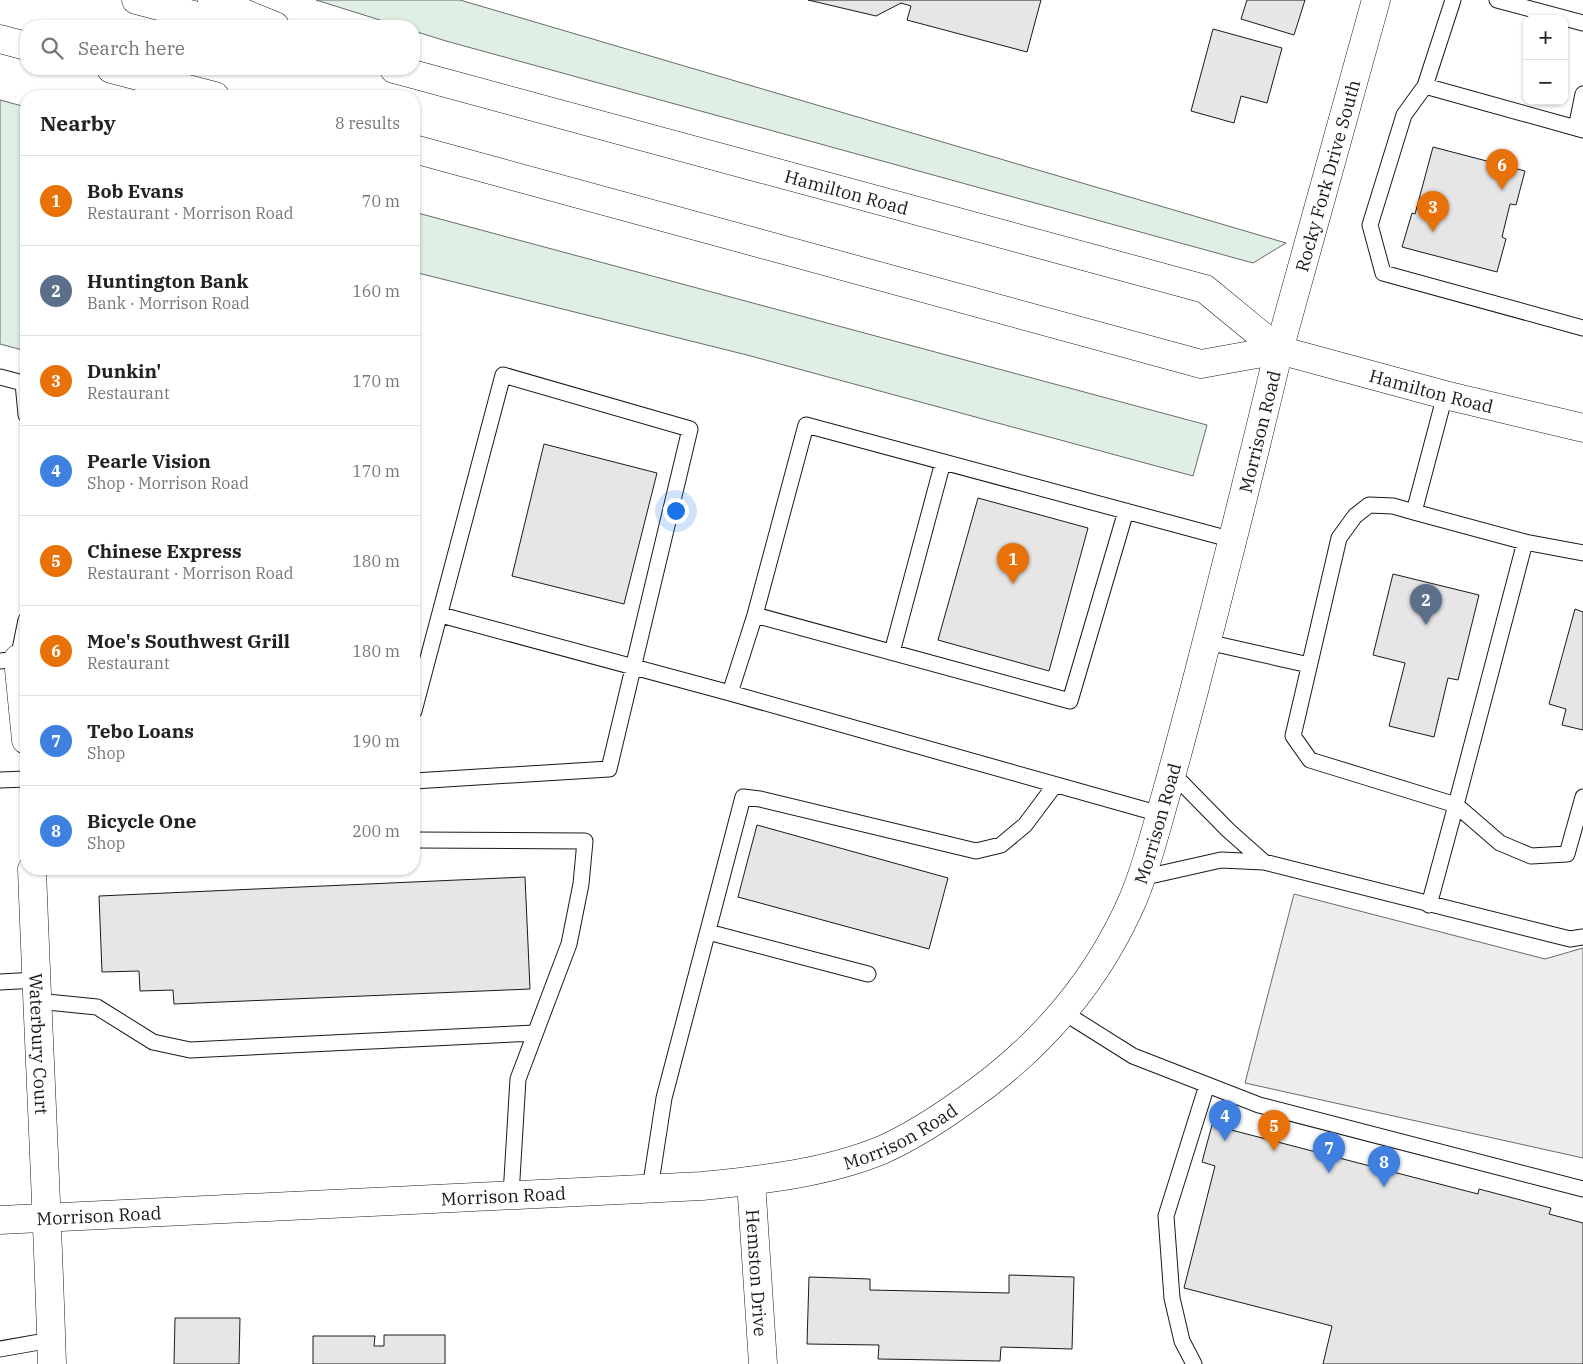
<!DOCTYPE html>
<meta charset="utf-8">
<style>
:root{--surface:#fff;--page:#f6f6f6;--text:#222;--muted:#767676;--line:#e0e0e0;--accent:#db2777}
body{margin:0;font-family:"IBM Plex Serif",serif;background:var(--page);color:var(--text)}
.controls{position:absolute;right:15px;top:15px;display:grid;overflow:hidden;border-radius:10px;box-shadow:0 1px 4px #0004}
.controls button{width:45px;height:45px;display:grid;place-items:center;padding:0;border:0;border-bottom:1px solid var(--line);background:var(--surface);color:var(--text);font:25px sans-serif}
.you{position:absolute;left:675px;top:510px;width:18px;height:18px;margin:-12px;border:4px solid #fff;border-radius:50%;background:#1a73e8;box-shadow:0 0 0 8px #1a73e833}
.badge{display:grid;place-items:center;width:32px;height:32px;border-radius:50%;background:var(--accent);color:#fff;font-size:16px;font-weight:700}
.pin{position:absolute;translate:-50% -41px;filter:drop-shadow(0 1px 2px #0008)}
.pin::after{content:'';position:absolute;top:26px;width:18px;height:15px;background:inherit;clip-path:polygon(0 0,100% 0,50% 100%)}
.list{margin:0;padding:0;list-style:none}
h2{display:flex;justify-content:space-between;align-items:center;height:65px;margin:0;padding:0 20px;font-size:21px}
h2 small{font-size:16px;font-weight:400;color:var(--muted)}
.list li{display:grid;grid-template-columns:32px 1fr auto;gap:15px;align-items:center;box-sizing:border-box;height:90px;padding:0 20px;border-top:1px solid var(--line)}
.list b{display:block;font-size:19px;white-space:nowrap}
.list p{margin:0;font-size:16px;white-space:nowrap;color:var(--muted)}
.list em{font-size:16px;font-style:normal;color:var(--muted)}
.icon{flex:none;width:28px;height:28px;fill:none;stroke:currentColor;stroke-width:2;stroke-linecap:round;stroke-linejoin:round}
.map{position:relative;flex:none;width:1583px;height:1364px;overflow:hidden}
.search{position:absolute;background:var(--surface);box-shadow:0 1px 4px #0004;left:20px;top:20px;width:400px;height:55px;display:flex;align-items:center;gap:12px;box-sizing:border-box;padding:0 18px;border-radius:20px;color:var(--muted);font-size:19px}
.panel{position:absolute;background:var(--surface);box-shadow:0 1px 4px #0004;left:20px;top:90px;width:400px;height:785px;border-radius:20px}
.map>svg:first-child{display:block}
</style>
<div class="map">
<svg width="1583" height="1364" viewBox="0 0 1583 1364">
<rect width="100%" height="100%" fill="#fff"/>
<path fill="#e0efe3" stroke="#6a6a6a" d="M 316,0 L 460,0 L 1286,243 L 1253,263 L 446,41 L 414,31 L 414,26 L 399,26 Z
M 0,100 L 26,107 L 26,351 L 0,344 Z
M 414,212 L 1207,425 L 1193,476 L 747,355 L 414,272 Z"/>
<path fill="#ededed" stroke="#6a6a6a" d="M 1294,894 L 1545,959 L 1583,948 L 1583,1158 L 1245,1083 Z"/>
<path fill="#e6e6e6" stroke="#1a1a1a" d="M 808,0 L 1041,0 L 1027,52 L 907,20 L 911,6 L 901,3 L 876,16 Z
M 1247,0 L 1305,0 L 1294,35 L 1241,19 Z
M 1213,29 L 1282,48 L 1267,103 L 1241,96 L 1234,123 L 1191,111 Z
M 1433,147 L 1525,171 L 1516,205 L 1510,204 L 1502,237 L 1506,239 L 1497,272 L 1402,247 L 1412,213 L 1415,214 Z
M 544,444 L 657,473 L 624,604 L 512,576 Z
M 978,498 L 1088,528 L 1049,671 L 938,640 Z
M 1393,574 L 1479,595 L 1458,680 L 1448,678 L 1434,737 L 1389,726 L 1405,663 L 1373,655 Z
M 1575,609 L 1583,612 L 1583,730 L 1562,725 L 1566,709 L 1549,704 Z
M 757,825 L 948,878 L 929,949 L 738,897 Z
M 525,877 L 530,989 L 174,1004 L 173,990 L 140,991 L 139,971 L 102,972 L 99,896 Z
M 1212,1125 L 1478,1194 L 1479,1189 L 1551,1208 L 1549,1214 L 1583,1223 L 1583,1364 L 1323,1364 L 1332,1326 L 1184,1288 L 1215,1166 L 1202,1162 Z
M 1009,1275 L 1074,1277 L 1072,1349 L 1001,1347 L 1000,1361 L 878,1359 L 879,1345 L 807,1344 L 809,1277 L 870,1279 L 870,1290 L 1009,1293 Z
M 175,1318 L 240,1318 L 239,1364 L 174,1364 Z
M 384,1335 L 445,1335 L 445,1364 L 313,1364 L 313,1336 L 375,1336 L 374,1346 L 384,1346 Z"/>
<g fill="none" stroke-linecap="round" stroke-linejoin="round">
<g stroke="#1a1a1a" stroke-width="17">
<path id="lane" d="M 1453,0 L 1425,86 L 1404,115 L 1370,225 L 1383,273 L 1583,328
M 1497,0 L 1583,23
M 1425,86 L 1576,128
M 1583,94 L 1576,128 L 1583,130
M 0,377 L 23,383 L 26,415
M 1414,512 L 1445,395
M 1525,542 L 1583,553
M 441,615 L 730,693
M 755,615 L 1070,701 L 1126,511
M 1207,642 L 1309,665
M 892,652 L 943,462
M 0,661 L 18,659 L 26,620
M 414,711 L 503,375 L 690,429 L 609,769 L 414,781
M 1172,773 L 1228,830 L 1264,862
M 0,780 L 26,779
M 1160,814 L 730,693 L 755,615 L 806,425 L 1233,540
M 414,840 L 585,841 L 581,884 L 569,944 L 518,1079 L 511,1195
M 1141,878 L 1221,860 L 1264,862 L 1570,939 L 1583,937
M 1429,905 L 1456,805 L 1310,760 L 1293,736 L 1339,538 L 1355,516 L 1369,505 L 1393,506 L 1414,512 L 1525,542 L 1456,805 L 1500,843 L 1531,856 L 1567,854 L 1583,797
M 708,932 L 868,974
M 0,982 L 36,980
M 37,1001 L 97,1007 L 153,1042 L 190,1050 L 535,1033
M 1063,1012 L 1133,1056 L 1259,1105 L 1583,1189
M 650,1189 L 664,1098 L 743,797 L 760,799 L 976,851 L 1001,845 L 1025,825 L 1055,785
M 0,1349 L 51,1340
M 1194,1364 L 1182,1341 L 1172,1298 L 1166,1216 L 1207,1085"/>
</g>
<g stroke="#1a1a1a" stroke-width="29">
<g id="street">
<path id="s1" d="M 1279,350 L 1376,0"/>
<path d="M 18,659 L 26,740"/>
<path id="s2" d="M 32,869 C 38,1034 47,1199 52,1364"/>
<path id="s3" d="M 751,1181 L 763,1364"/>
</g>
</g>
<g stroke="#1a1a1a" stroke-width="29">
<g id="secondary">
<path id="s4" d="M 0,1220 L 702,1186 C 762,1180 826,1173 882,1150 C 911,1137 939,1119 964,1101 C 1039,1049 1098,981 1134,897 C 1145,870 1153,841 1161,812 C 1173,770 1184,729 1195,687 C 1224,575 1252,463 1279,350"/>
</g>
</g>
<g stroke="#1a1a1a" stroke-width="29">
<g id="primary">
<path d="M 136,0 L 235,26"/>
<path d="M 0,39 L 26,46"/>
<path d="M 111,69 L 215,96"/>
<path id="s5" d="M 394,69 L 1205,289 L 1279,350 L 1445,395 L 1583,428"/>
<path d="M 414,149 L 1201,364 L 1279,350"/>
</g>
</g>
<g stroke="#1a1a1a" stroke-width="29">
<path id="highway" d="M 212,0 L 275,26"/>
</g>
<use href="#lane" stroke="#fff" stroke-width="15"/>
<use href="#street" stroke="#fff" stroke-width="28"/>
<use href="#secondary" stroke="#fff" stroke-width="28"/>
<use href="#primary" stroke="#fff" stroke-width="28"/>
<use href="#highway" stroke="#fff" stroke-width="28"/>
</g>
<g text-anchor="middle" dominant-baseline="central" stroke-width="4" stroke-linejoin="round" paint-order="stroke">
<g font-size="18" fill="#1a1a1a" stroke="#fff">
<text stroke="none"><textPath href="#s1" startOffset="181">Rocky Fork Drive South</textPath></text>
<text stroke="none"><textPath href="#s5" startOffset="469">Hamilton Road</textPath></text>
<text stroke="none"><textPath href="#s5" startOffset="1094">Hamilton Road</textPath></text>
<text stroke="none"><textPath href="#s4" startOffset="1734">Morrison Road</textPath></text>
<text stroke="none"><textPath href="#s4" startOffset="1329">Morrison Road</textPath></text>
<text stroke="none"><textPath href="#s2" startOffset="175">Waterbury Court</textPath></text>
<text stroke="none"><textPath href="#s4" startOffset="909">Morrison Road</textPath></text>
<text stroke="none"><textPath href="#s4" startOffset="504">Morrison Road</textPath></text>
<text stroke="none"><textPath href="#s4" startOffset="99">Morrison Road</textPath></text>
<text stroke="none"><textPath href="#s3" startOffset="92">Hemston Drive</textPath></text>
</g>
</g>
</svg>
<div class="controls">
<button>+</button>
<button>−</button>
</div>
<div class="you"></div>
<div class="pin badge" style="left:1013px;top:584px;background:#e8710a">1</div>
<div class="pin badge" style="left:1426px;top:625px;background:#5c6f8a">2</div>
<div class="pin badge" style="left:1433px;top:232px;background:#e8710a">3</div>
<div class="pin badge" style="left:1225px;top:1141px;background:#3f7fe0">4</div>
<div class="pin badge" style="left:1274px;top:1151px;background:#e8710a">5</div>
<div class="pin badge" style="left:1502px;top:190px;background:#e8710a">6</div>
<div class="pin badge" style="left:1329px;top:1173px;background:#3f7fe0">7</div>
<div class="pin badge" style="left:1384px;top:1187px;background:#3f7fe0">8</div>
<div class="search"><svg class="icon" aria-label="search" viewBox="0 0 24 24"><circle cx="10" cy="10" r="6"/><path d="M15 15l6 6"/></svg>Search here</div>
<section class="panel">
<h2>Nearby<small>8 results</small></h2>
<ul class="list">
<li><span class="badge" style="background:#e8710a">1</span><div><b>Bob Evans</b><p>Restaurant · Morrison Road</p></div><em>70 m</em></li>
<li><span class="badge" style="background:#5c6f8a">2</span><div><b>Huntington Bank</b><p>Bank · Morrison Road</p></div><em>160 m</em></li>
<li><span class="badge" style="background:#e8710a">3</span><div><b>Dunkin'</b><p>Restaurant</p></div><em>170 m</em></li>
<li><span class="badge" style="background:#3f7fe0">4</span><div><b>Pearle Vision</b><p>Shop · Morrison Road</p></div><em>170 m</em></li>
<li><span class="badge" style="background:#e8710a">5</span><div><b>Chinese Express</b><p>Restaurant · Morrison Road</p></div><em>180 m</em></li>
<li><span class="badge" style="background:#e8710a">6</span><div><b>Moe's Southwest Grill</b><p>Restaurant</p></div><em>180 m</em></li>
<li><span class="badge" style="background:#3f7fe0">7</span><div><b>Tebo Loans</b><p>Shop</p></div><em>190 m</em></li>
<li><span class="badge" style="background:#3f7fe0">8</span><div><b>Bicycle One</b><p>Shop</p></div><em>200 m</em></li>
</ul>
</section>
</div>
